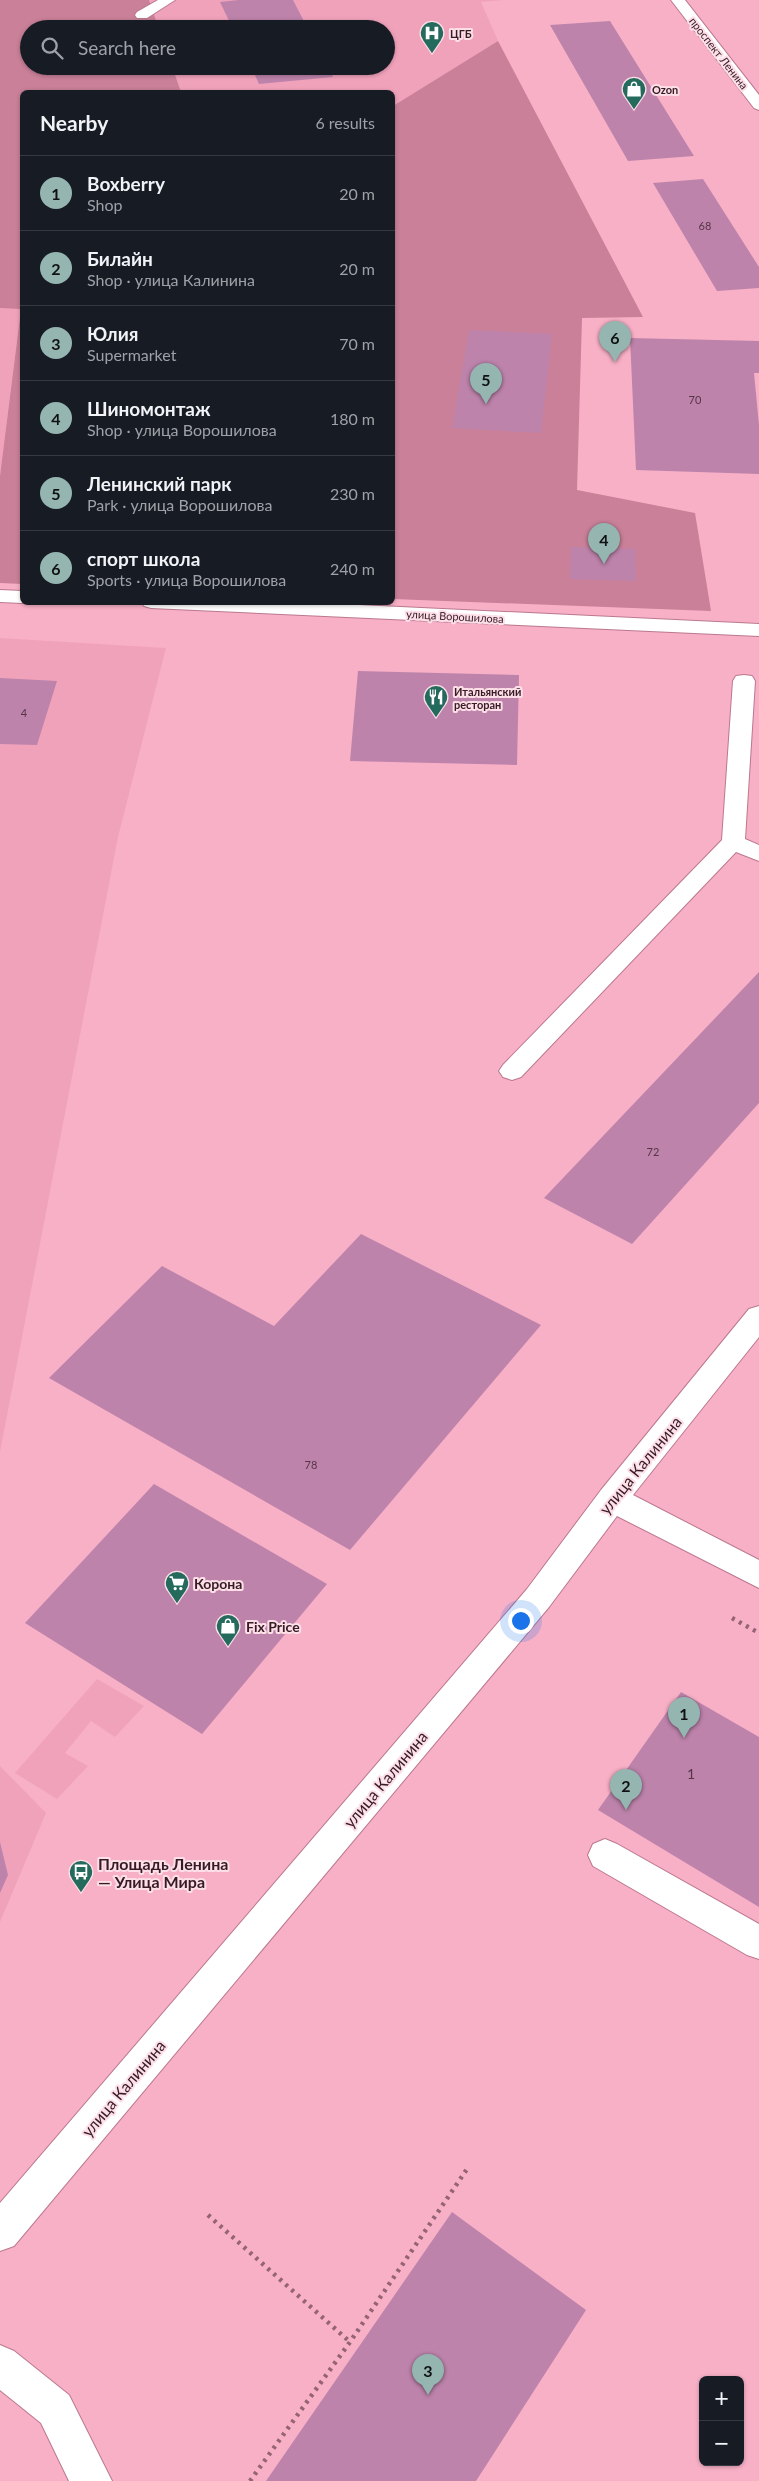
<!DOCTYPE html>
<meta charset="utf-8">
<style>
:root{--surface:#171b24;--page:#242831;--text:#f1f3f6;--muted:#9ea1a6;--line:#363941;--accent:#95b5b1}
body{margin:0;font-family:Lato,sans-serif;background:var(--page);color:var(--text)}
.controls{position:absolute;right:15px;bottom:15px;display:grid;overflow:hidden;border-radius:8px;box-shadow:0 1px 4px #0004}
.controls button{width:45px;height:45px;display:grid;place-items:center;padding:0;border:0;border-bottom:1px solid var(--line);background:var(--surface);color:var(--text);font:25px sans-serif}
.you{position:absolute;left:520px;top:1620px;width:18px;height:18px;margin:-12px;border:4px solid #fff;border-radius:50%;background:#1a73e8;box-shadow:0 0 0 8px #1a73e833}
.badge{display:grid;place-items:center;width:32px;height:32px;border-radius:50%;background:var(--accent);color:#111;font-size:16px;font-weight:700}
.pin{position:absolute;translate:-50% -41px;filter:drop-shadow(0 1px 2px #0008)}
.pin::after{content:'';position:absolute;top:26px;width:18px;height:15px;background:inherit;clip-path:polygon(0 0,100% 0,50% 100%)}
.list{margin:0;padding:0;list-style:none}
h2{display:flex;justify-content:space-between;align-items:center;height:65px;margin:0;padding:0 20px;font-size:21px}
h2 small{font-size:16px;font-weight:400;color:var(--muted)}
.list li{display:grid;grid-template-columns:32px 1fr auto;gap:15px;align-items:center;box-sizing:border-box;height:75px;padding:0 20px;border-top:1px solid var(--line)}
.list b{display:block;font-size:19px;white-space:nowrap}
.list p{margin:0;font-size:16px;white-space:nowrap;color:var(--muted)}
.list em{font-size:16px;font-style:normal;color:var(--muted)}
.icon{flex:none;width:28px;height:28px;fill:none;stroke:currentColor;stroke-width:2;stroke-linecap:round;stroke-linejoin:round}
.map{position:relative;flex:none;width:759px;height:2481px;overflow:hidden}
.search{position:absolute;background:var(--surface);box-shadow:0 1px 4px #0004;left:20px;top:20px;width:375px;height:55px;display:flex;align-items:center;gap:12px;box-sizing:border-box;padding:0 18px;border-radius:28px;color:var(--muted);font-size:19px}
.panel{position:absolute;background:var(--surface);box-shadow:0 1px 4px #0004;left:20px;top:90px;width:375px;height:515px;border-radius:8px}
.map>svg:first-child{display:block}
</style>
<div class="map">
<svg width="759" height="2481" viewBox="0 0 759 2481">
<rect width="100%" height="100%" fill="#f8b0c6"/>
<path fill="#f1a2bb" d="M 149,0 L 503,0 L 481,2 L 498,41 L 393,106 L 392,92 L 181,92 L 172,66 L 386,66 L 386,29 L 159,29 Z
M 0,308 L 21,308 L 0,476 Z
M 0,638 L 166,648 L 118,837 L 0,1452 Z
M 97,1679 L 144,1706 L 115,1737 L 91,1721 L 65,1753 L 88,1766 L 57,1799 L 15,1773 Z
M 0,1766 L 46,1813 L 0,1922 Z"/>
<path fill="#c98098" d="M 0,0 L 149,0 L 159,29 L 29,29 L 29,66 L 172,66 L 181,92 L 22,92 L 22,584 L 0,583 L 0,476 L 21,309 L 0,308 Z
M 498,41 L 643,317 L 582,318 L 577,490 L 695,513 L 711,611 L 393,599 L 393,106 Z"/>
<path fill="#bd83ab" d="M 238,0 L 293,0 L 308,29 L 233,29 L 220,2 Z
M 610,21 L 694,156 L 628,161 L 550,25 Z
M 251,66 L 328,66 L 333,77 L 259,84 Z
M 703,179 L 759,267 L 759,288 L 717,291 L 653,183 Z
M 469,330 L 552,334 L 541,433 L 452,428 Z
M 630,338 L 759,341 L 759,373 L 754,373 L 759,425 L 759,474 L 636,470 Z
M 571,547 L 635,549 L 636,581 L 570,579 Z
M 358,671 L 519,675 L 517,765 L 350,761 Z
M 0,678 L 57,681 L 37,745 L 0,744 Z
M 759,972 L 759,1103 L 632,1244 L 544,1198 Z
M 361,1234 L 541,1325 L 350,1550 L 49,1378 L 162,1266 L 274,1326 Z
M 154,1484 L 327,1584 L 202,1734 L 25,1623 Z
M 681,1692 L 759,1737 L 759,1907 L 598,1810 Z
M 0,1842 L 8,1875 L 0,1893 Z
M 452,2212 L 586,2310 L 476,2481 L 266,2481 Z"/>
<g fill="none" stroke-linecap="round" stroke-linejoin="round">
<g stroke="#bb788e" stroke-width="2">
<path id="lane" d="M 158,0 L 175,0 L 147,18 L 137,18 L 135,15 L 137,12 Z
M 744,675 L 752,676 L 755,681 L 745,839 L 759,845 L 759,861 L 736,852 L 521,1077 L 512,1080 L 503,1077 L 499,1071 L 503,1065 L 722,840 L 733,681 L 736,676 Z
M 605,1839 L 617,1844 L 759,1924 L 759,1959 L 747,1955 L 593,1866 L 588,1855 L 593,1844 Z
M 0,2345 L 14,2351 L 69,2395 L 112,2481 L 69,2481 L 41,2423 L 0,2390 Z"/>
</g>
<g stroke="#bb788e" stroke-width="2">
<path id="secondary" d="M 671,0 L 685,0 L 759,95 L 759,110 L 754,108 Z
M 0,590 L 22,591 L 22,602 L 25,602 L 22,603 L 0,602 Z
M 141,602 L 296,602 L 759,624 L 759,636 L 151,608 L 144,606 Z
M 759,1306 L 759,1337 L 633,1495 L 759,1560 L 759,1588 L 617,1516 L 549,1607 L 14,2246 L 0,2251 L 0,2203 L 527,1589 L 601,1490 L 749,1309 Z"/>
</g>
<path stroke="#956474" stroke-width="4.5" stroke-dasharray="3 5" stroke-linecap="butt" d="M 732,1618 L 759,1633
M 208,2215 L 350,2342
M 250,2481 L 350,2342 L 467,2169"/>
<use href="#lane" fill="#fff" fill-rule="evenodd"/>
<use href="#secondary" fill="#fff" fill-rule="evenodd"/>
</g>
<defs>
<g id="hospital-pin" transform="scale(1.25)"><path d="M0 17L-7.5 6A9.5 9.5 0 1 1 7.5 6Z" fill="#246a5d" stroke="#fddfe7"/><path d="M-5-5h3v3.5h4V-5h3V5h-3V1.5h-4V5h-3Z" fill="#fff"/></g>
<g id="shop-pin" transform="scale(1.25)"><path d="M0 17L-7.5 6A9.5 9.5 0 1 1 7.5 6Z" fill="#246a5d" stroke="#fddfe7"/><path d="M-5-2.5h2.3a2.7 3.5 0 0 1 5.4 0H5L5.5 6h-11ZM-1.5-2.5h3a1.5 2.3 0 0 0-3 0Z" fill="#fff"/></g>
<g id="restaurant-pin" transform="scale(1.25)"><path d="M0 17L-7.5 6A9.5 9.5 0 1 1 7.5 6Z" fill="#246a5d" stroke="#fddfe7"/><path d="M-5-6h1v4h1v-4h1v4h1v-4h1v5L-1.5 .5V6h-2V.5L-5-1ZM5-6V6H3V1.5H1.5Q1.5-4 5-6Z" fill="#fff"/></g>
<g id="supermarket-pin" transform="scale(1.25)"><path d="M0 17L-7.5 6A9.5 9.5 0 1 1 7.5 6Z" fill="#246a5d" stroke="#fddfe7"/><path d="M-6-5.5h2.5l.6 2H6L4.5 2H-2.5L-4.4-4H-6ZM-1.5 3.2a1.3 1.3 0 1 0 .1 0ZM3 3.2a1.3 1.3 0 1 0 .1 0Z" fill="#fff"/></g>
<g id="bus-pin" transform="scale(1.25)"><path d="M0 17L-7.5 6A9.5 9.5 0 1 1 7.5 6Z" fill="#246a5d" stroke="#fddfe7"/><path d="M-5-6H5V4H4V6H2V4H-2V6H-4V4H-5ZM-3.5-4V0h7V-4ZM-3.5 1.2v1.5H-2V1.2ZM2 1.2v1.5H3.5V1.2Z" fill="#fff"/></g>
</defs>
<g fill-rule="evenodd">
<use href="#hospital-pin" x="432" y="33"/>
<use href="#shop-pin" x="634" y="89"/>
<use href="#restaurant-pin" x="436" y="697"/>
<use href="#supermarket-pin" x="177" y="1583"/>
<use href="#shop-pin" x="228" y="1626"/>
<use href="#bus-pin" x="81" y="1872"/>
</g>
<g text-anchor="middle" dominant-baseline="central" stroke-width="4" stroke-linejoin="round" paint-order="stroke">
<g font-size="11" font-weight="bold" fill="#361b25" stroke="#fddfe7" text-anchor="start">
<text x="450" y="33">ЦГБ</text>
<text x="652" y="89">Ozon</text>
<text x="454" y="691">Итальянский<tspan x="454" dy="13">ресторан</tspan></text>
</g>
<g font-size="11" fill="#361b25" stroke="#fddfe7">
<text transform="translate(719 53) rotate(52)">проспект Ленина</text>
<text transform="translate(455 616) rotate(3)">улица Ворошилова</text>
</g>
<g font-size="11" fill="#583546">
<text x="705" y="225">68</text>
<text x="695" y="399">70</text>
<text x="24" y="712">4</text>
<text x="653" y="1151">72</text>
<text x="311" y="1464">78</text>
</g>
<g font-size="14" font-weight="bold" fill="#361b25" stroke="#fddfe7" text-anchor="start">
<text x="194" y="1583">Корона</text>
<text x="246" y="1626">Fix Price</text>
</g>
<g font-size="14" fill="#583546">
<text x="691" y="1773">1</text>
</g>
<g font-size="16" fill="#361b25" stroke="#fddfe7">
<text transform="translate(640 1465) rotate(-51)">улица Калинина</text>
<text transform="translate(385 1779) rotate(-50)">улица Калинина</text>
<text transform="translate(123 2088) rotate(-50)">улица Калинина</text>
</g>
<g font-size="16" font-weight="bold" fill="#361b25" stroke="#fddfe7" text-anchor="start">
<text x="98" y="1863">Площадь Ленина<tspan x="98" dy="18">— Улица Мира</tspan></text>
</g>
</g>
</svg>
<div class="controls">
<button>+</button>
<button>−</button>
</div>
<div class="you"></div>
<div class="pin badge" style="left:684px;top:1738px">1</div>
<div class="pin badge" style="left:626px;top:1810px">2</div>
<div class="pin badge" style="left:428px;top:2395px">3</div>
<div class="pin badge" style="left:604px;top:564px">4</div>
<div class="pin badge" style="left:486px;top:404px">5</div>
<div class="pin badge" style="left:615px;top:362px">6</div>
<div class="search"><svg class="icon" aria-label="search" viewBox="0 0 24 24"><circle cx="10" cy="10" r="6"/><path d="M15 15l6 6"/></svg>Search here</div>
<section class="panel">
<h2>Nearby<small>6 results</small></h2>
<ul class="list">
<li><span class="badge">1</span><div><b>Boxberry</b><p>Shop</p></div><em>20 m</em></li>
<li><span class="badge">2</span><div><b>Билайн</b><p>Shop · улица Калинина</p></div><em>20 m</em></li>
<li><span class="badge">3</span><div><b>Юлия</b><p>Supermarket</p></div><em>70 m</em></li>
<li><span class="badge">4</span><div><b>Шиномонтаж</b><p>Shop · улица Ворошилова</p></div><em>180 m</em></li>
<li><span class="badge">5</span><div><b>Ленинский парк</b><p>Park · улица Ворошилова</p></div><em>230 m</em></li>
<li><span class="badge">6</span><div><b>спорт школа</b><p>Sports · улица Ворошилова</p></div><em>240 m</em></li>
</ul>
</section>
</div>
